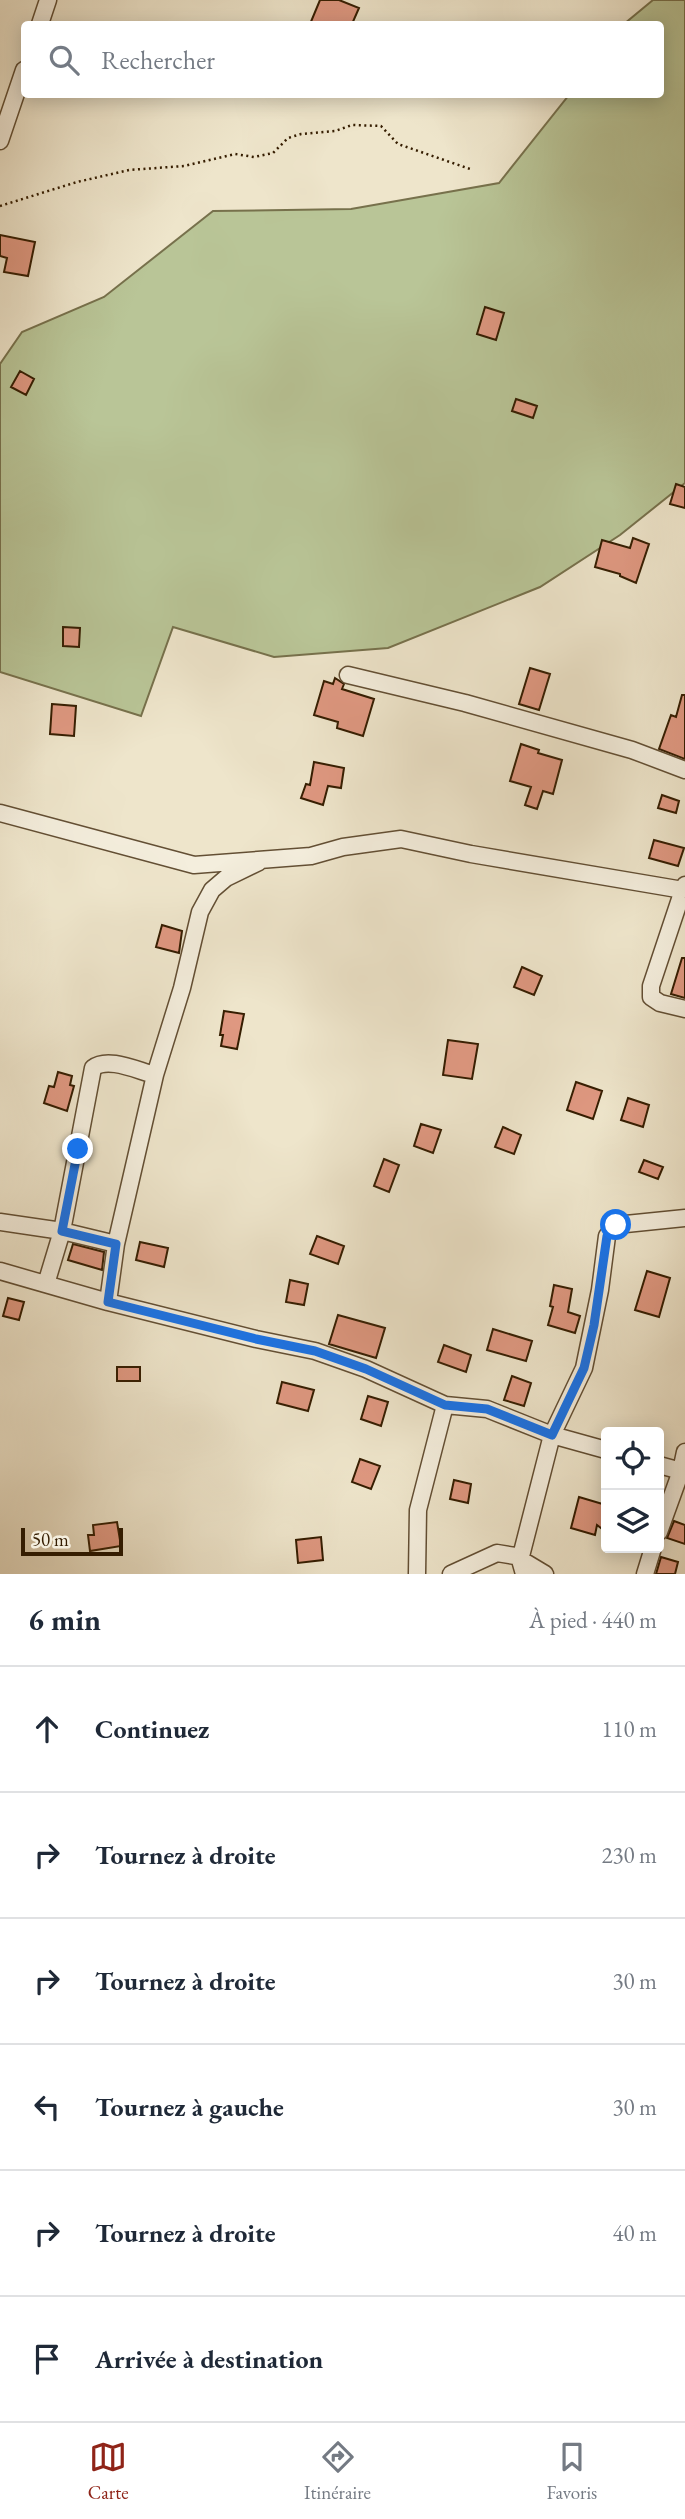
<!DOCTYPE html>
<html lang="fr">
<meta charset="utf-8">
<style>
:root{--surface:#fff;--page:#f6f6f7;--text:#1f2937;--muted:#747a83;--line:#e0e1e3;--accent:#8f2418}
body{margin:0;font-family:"EB Garamond",serif;background:var(--page);color:var(--text)}
.controls{position:absolute;right:21px;bottom:21px;display:grid;overflow:hidden;border-radius:7px;box-shadow:0 4px 18px #0003}
.controls button{width:63px;height:63px;display:grid;place-items:center;padding:0;border:0;border-bottom:2px solid var(--line);background:var(--surface);color:var(--text);font:35px sans-serif}
.scale{position:absolute;left:21px;bottom:18px;width:102px;box-sizing:border-box;padding-left:7px;border:4px solid #351d01;border-top:0;font-size:19px;line-height:24px;white-space:nowrap;color:#351d01;-webkit-text-stroke:5px #f4eedd;paint-order:stroke}
.stop{position:absolute;width:21px;height:21px;margin:-16px;border:5px solid #1a73e8;border-radius:50%;background:#fff}
.stop.end{background:#1a73e8;border-color:#fff;box-shadow:0 2px 7px #0008}
.list{margin:0;padding:0;list-style:none}
h2{display:flex;justify-content:space-between;align-items:center;height:91px;margin:0;padding:0 28px;font-size:30px}
h2 small{font-size:23px;font-weight:400;color:var(--muted)}
.list li{display:grid;grid-template-columns:46px 1fr auto;gap:21px;align-items:center;box-sizing:border-box;height:126px;padding:0 28px;border-top:2px solid var(--line)}
.list b{display:block;font-size:26px;white-space:nowrap}
.list em{font-size:23px;font-style:normal;color:var(--muted)}
.icon{flex:none;width:38px;height:38px;fill:none;stroke:currentColor;stroke-width:2;stroke-linecap:round;stroke-linejoin:round}
.map{position:relative;flex:none;width:685px;height:1574px;overflow:hidden}
.search{position:absolute;background:var(--surface);box-shadow:0 4px 18px #0003;left:21px;right:21px;top:21px;height:77px;display:flex;align-items:center;gap:18px;box-sizing:border-box;padding:0 24px;border-radius:7px;color:var(--muted);font-size:26px}
.sheet{height:847px;background:var(--surface)}
nav{display:flex;justify-content:space-around;align-items:center;box-sizing:border-box;height:98px;border-top:2px solid var(--line);background:var(--surface);font-size:19px;color:var(--muted)}
nav a{display:grid;justify-items:center;gap:4px}
nav .on{color:var(--accent)}
.map>svg:first-child{display:block}
</style>
<div class="map">
<svg width="685" height="1574" viewBox="0 0 685 1574">
<rect width="100%" height="100%" fill="#eee5cb"/>
<filter id="stains"><feTurbulence type="fractalNoise" baseFrequency=".00286" numOctaves="4"/><feColorMatrix values="0 0 0 0 .2 0 0 0 0 .09 0 0 0 0 .02 0 0 0 .5 -.17"/></filter>
<radialGradient id="worn" r=".72"><stop offset=".6" stop-color="#630" stop-opacity="0"/><stop offset="1" stop-color="#630" stop-opacity=".3"/></radialGradient>
<path fill="#b9c597" stroke="#77714c" stroke-width="2" d="M 653,0 L 685,0 L 685,483 L 620,535 L 540,587 L 388,648 L 274,657 L 173,627 L 141,716 L 0,672 L 0,364 L 22,332 L 104,297 L 213,211 L 351,209 L 499,183 L 569,95 L 660,94 L 660,24 L 624,24 Z"/>
<path fill="#df9881" stroke="#351d01" stroke-width="2" d="M 320,0 L 339,0 L 359,8 L 352,24 L 310,24 Z
M 0,235 L 35,242 L 28,276 L 4,272 L 7,258 L 0,256 Z
M 485,307 L 504,313 L 496,340 L 477,334 Z
M 20,371 L 34,379 L 26,395 L 11,387 Z
M 516,399 L 537,406 L 533,418 L 512,411 Z
M 676,484 L 685,487 L 685,508 L 670,504 Z
M 633,538 L 649,544 L 636,583 L 620,576 L 620,574 L 595,567 L 602,540 L 630,548 Z
M 63,627 L 80,628 L 79,647 L 63,646 Z
M 530,668 L 550,674 L 539,710 L 519,704 Z
M 335,678 L 344,684 L 342,689 L 374,699 L 363,736 L 337,728 L 338,722 L 314,715 L 324,681 L 333,684 Z
M 682,695 L 685,695 L 685,759 L 659,749 L 671,715 L 676,717 Z
M 52,704 L 76,706 L 74,736 L 50,734 Z
M 521,744 L 539,750 L 538,753 L 562,760 L 553,794 L 543,791 L 537,809 L 525,805 L 531,787 L 510,781 Z
M 314,762 L 344,768 L 341,788 L 328,786 L 323,805 L 301,798 L 306,784 L 310,785 Z
M 662,795 L 679,801 L 676,813 L 658,808 Z
M 654,840 L 684,848 L 678,866 L 649,858 Z
M 162,925 L 182,931 L 179,953 L 156,947 Z
M 682,958 L 685,958 L 685,998 L 671,994 Z
M 522,967 L 542,976 L 534,995 L 514,987 Z
M 224,1011 L 244,1014 L 237,1049 L 221,1046 L 223,1035 L 220,1035 Z
M 448,1040 L 478,1044 L 472,1079 L 443,1075 Z
M 58,1072 L 72,1076 L 70,1085 L 74,1086 L 67,1111 L 44,1103 L 49,1086 L 54,1087 Z
M 576,1082 L 602,1091 L 593,1119 L 567,1110 Z
M 628,1098 L 649,1105 L 643,1127 L 621,1120 Z
M 421,1124 L 441,1130 L 433,1153 L 414,1146 Z
M 503,1127 L 521,1135 L 514,1154 L 495,1147 Z
M 384,1159 L 399,1165 L 389,1192 L 374,1186 Z
M 644,1160 L 663,1167 L 658,1179 L 639,1172 Z
M 317,1236 L 344,1246 L 338,1264 L 310,1254 Z
M 140,1242 L 168,1248 L 164,1267 L 136,1260 Z
M 73,1244 L 104,1252 L 102,1270 L 68,1260 Z
M 647,1271 L 670,1278 L 659,1317 L 635,1310 Z
M 290,1280 L 308,1284 L 304,1305 L 286,1302 Z
M 554,1285 L 572,1289 L 568,1312 L 580,1316 L 575,1333 L 548,1325 L 553,1307 L 550,1306 Z
M 8,1298 L 24,1302 L 19,1320 L 3,1316 Z
M 338,1315 L 385,1328 L 376,1358 L 329,1344 Z
M 493,1329 L 532,1341 L 526,1361 L 487,1350 Z
M 444,1345 L 471,1355 L 466,1372 L 438,1362 Z
M 117,1367 L 140,1367 L 140,1381 L 117,1381 Z
M 512,1376 L 531,1383 L 524,1406 L 504,1400 Z
M 282,1382 L 314,1390 L 308,1411 L 277,1403 Z
M 368,1396 L 388,1402 L 381,1426 L 361,1419 Z
M 360,1459 L 380,1466 L 371,1489 L 352,1482 Z
M 454,1480 L 471,1484 L 468,1503 L 450,1499 Z
M 579,1497 L 606,1505 L 606,1532 L 597,1525 L 595,1535 L 571,1528 Z
M 674,1521 L 685,1525 L 685,1544 L 667,1538 Z
M 117,1522 L 121,1546 L 90,1551 L 88,1535 L 94,1535 L 93,1525 Z
M 321,1537 L 323,1560 L 298,1563 L 296,1540 Z
M 661,1557 L 678,1562 L 675,1574 L 656,1574 Z"/>
<g fill="none" stroke-linecap="round" stroke-linejoin="round">
<g stroke="#634f34" stroke-width="19">
<path id="minor" d="M 40,24 L 48,0
M 0,141 L 24,70
M 348,675 L 465,703 L 632,750 L 685,770
M 0,813 L 194,865 L 311,856 L 343,847 L 401,839 L 471,854 L 683,890 L 685,885
M 683,890 L 651,986 L 651,997 L 660,1003 L 685,1009
M 0,1222 L 62,1231 L 116,1244
M 0,1271 L 108,1302 L 256,1339 L 315,1351 L 366,1369 L 445,1405 L 487,1409 L 552,1435 L 606,1450
M 46,1284 L 62,1231 L 93,1068 C 108,1056 138,1071 155,1075
M 108,1302 L 116,1244 L 155,1075 L 182,988 L 200,912 L 212,890 L 226,878 L 259,862
M 659,1465 L 685,1472
M 659,1532 L 681,1471 L 685,1452
M 417,1574 L 418,1510 L 445,1405
M 451,1574 L 497,1553 L 515,1556 L 545,1574
M 524,1574 L 520,1560 L 552,1435 L 584,1368 L 600,1290 L 607,1236 L 616,1225 L 685,1218
M 645,1574 L 653,1548"/>
</g>
<path stroke="#351d01" stroke-width="2.5" stroke-dasharray="2 3.5" stroke-linecap="butt" d="M 0,206 L 77,182 L 129,170 L 184,166 L 235,154 L 254,157 L 273,153 L 288,138 L 301,134 L 335,131 L 352,125 L 381,126 L 398,144 L 470,169"/>
<use href="#minor" stroke="#f4eedd" stroke-width="16"/>
</g>
<g fill="none" stroke-linecap="round" stroke-linejoin="round">
<path stroke="#1a73e8" stroke-width="9" d="M 78,1149 L 62,1231 L 116,1244 L 108,1302 L 256,1339 L 315,1351 L 366,1369 L 445,1405 L 487,1409 L 552,1435 L 584,1368 L 594,1325 L 607,1236 L 616,1225"/>
</g>
<rect width="100%" height="100%" filter="url(#stains)"/>
<rect width="100%" height="100%" fill="url(#worn)"/>
</svg>
<div class="controls">
<button><svg class="icon" aria-label="locate" viewBox="0 0 24 24"><circle cx="12" cy="12" r="6"/><path d="M12 2v4M12 18v4M2 12h4M18 12h4"/></svg></button>
<button><svg class="icon" aria-label="layers" viewBox="0 0 24 24"><path d="M12 4l9 5-9 5-9-5zM3 14l9 5 9-5"/></svg></button>
</div>
<div class="scale">50 m</div>
<div class="stop" style="left:616px;top:1225px"></div>
<div class="stop end" style="left:78px;top:1149px"></div>
<div class="search"><svg class="icon" aria-label="search" viewBox="0 0 24 24"><circle cx="10" cy="10" r="6"/><path d="M15 15l6 6"/></svg>Rechercher</div>
</div>
<section class="sheet">
<h2>6 min<small>À pied · 440 m</small></h2>
<ul class="list">
<li><svg class="icon" aria-label="ahead" viewBox="0 0 24 24"><path d="M12 20V5M6 11l6-6 6 6"/></svg><div><b>Continuez</b></div><em>110 m</em></li>
<li><svg class="icon" aria-label="right" viewBox="0 0 24 24"><path d="M7 20v-9h11M14 6l5 5-5 5"/></svg><div><b>Tournez à droite</b></div><em>230 m</em></li>
<li><svg class="icon" aria-label="right" viewBox="0 0 24 24"><path d="M7 20v-9h11M14 6l5 5-5 5"/></svg><div><b>Tournez à droite</b></div><em>30 m</em></li>
<li><svg class="icon" aria-label="left" viewBox="0 0 24 24"><path d="M17 20v-9H6M10 6l-5 5 5 5"/></svg><div><b>Tournez à gauche</b></div><em>30 m</em></li>
<li><svg class="icon" aria-label="right" viewBox="0 0 24 24"><path d="M7 20v-9h11M14 6l5 5-5 5"/></svg><div><b>Tournez à droite</b></div><em>40 m</em></li>
<li><svg class="icon" aria-label="arrive" viewBox="0 0 24 24"><path d="M6 21V4h12l-3 4 3 4H6"/></svg><div><b>Arrivée à destination</b></div></li>
</ul>
</section>
<nav>
<a class="on"><svg class="icon" aria-label="map" viewBox="0 0 24 24"><path d="M3 6l6-2 6 2 6-2v14l-6 2-6-2-6 2zM9 4v14M15 6v14"/></svg>Carte</a>
<a><svg class="icon" aria-label="directions" viewBox="0 0 24 24"><path d="M12 3l9 9-9 9-9-9zM9 14v-3h6M13 9l2 2-2 2"/></svg>Itinéraire</a>
<a><svg class="icon" aria-label="saved" viewBox="0 0 24 24"><path d="M7 4h10v16l-5-4-5 4z"/></svg>Favoris</a>
</nav>
